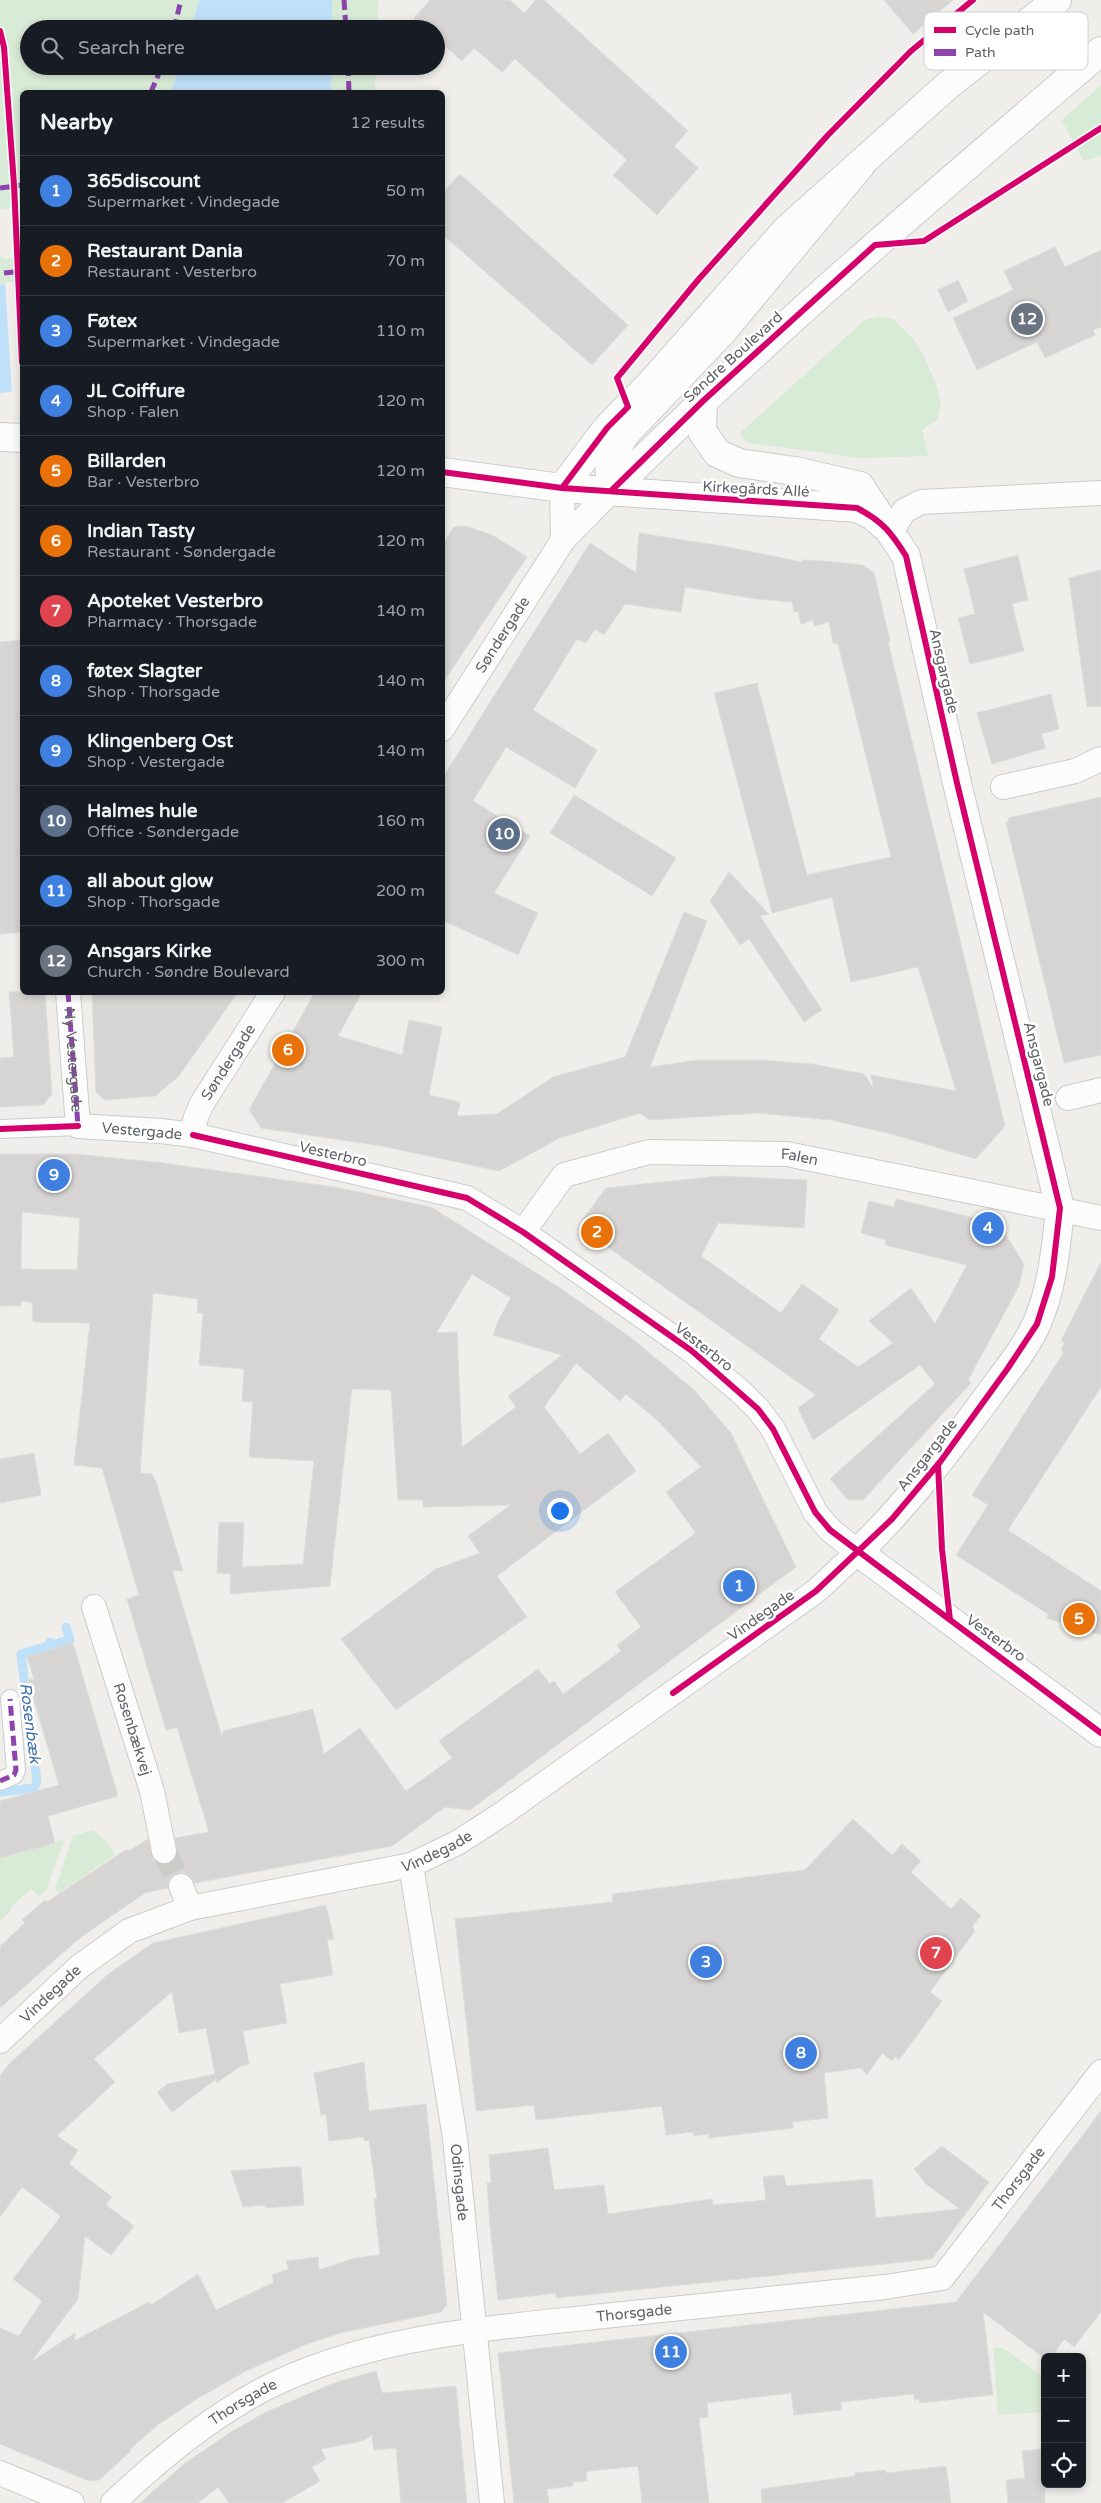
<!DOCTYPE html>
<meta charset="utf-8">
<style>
:root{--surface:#171b24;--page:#20242c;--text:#f1f3f6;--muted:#9ea1a6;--line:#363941;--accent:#0b8043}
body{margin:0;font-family:"Varela Round",sans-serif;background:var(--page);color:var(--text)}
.controls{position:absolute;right:15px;bottom:15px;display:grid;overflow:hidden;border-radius:8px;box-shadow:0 2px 8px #0003}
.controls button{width:45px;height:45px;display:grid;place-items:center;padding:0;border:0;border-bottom:1px solid var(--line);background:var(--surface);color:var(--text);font:25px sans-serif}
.you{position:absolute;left:559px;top:1510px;width:18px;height:18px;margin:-12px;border:4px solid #fff;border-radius:50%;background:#1a73e8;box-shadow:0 0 0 8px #1a73e833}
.badge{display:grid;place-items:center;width:32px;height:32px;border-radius:50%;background:var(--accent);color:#fff;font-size:16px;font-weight:700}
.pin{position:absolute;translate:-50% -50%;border:2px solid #fff;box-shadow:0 1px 5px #0006}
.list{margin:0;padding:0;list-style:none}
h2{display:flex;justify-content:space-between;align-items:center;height:65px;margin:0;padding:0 20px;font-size:21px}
h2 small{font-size:16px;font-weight:400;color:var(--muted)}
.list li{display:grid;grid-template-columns:32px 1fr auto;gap:15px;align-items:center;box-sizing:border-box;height:70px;padding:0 20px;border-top:1px solid var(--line)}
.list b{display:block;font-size:19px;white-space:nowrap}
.list p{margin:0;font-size:16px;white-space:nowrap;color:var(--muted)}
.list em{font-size:16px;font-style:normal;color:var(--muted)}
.icon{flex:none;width:28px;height:28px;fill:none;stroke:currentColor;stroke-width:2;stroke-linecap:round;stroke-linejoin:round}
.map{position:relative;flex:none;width:1101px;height:2503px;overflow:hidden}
.search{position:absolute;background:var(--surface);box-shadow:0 2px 8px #0003;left:20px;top:20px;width:425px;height:55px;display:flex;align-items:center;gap:12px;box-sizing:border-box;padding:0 18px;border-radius:28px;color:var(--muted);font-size:19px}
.panel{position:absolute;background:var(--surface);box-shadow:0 2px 8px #0003;left:20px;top:90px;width:425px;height:905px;border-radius:8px}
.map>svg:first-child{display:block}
</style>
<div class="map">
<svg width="1101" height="2503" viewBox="0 0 1101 2503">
<rect width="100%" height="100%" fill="#efeeea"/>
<path fill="#d8ebd6" d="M 0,0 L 199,0 L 191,29 L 29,29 L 29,66 L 179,66 L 171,92 L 22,92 L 22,209 L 0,210 Z
M 332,0 L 378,0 L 377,29 L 332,29 Z
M 332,66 L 376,66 L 375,92 L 331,92 Z
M 1101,85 L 1101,156 L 1083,161 L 1062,120 Z
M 22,255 L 22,284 L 0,285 L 0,257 Z
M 880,316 L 893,319 L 915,341 L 922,353 L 936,383 L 941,404 L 937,420 L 922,430 L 928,456 L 862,458 L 748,443 L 740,433 L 865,320 Z
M 93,1830 L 108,1843 L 115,1855 L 59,1893 L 55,1889 L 73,1836 Z
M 65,1839 L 46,1890 L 39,1896 L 31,1889 L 10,1908 L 12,1910 L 0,1921 L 0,1858 Z
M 993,2348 L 1003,2348 L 1045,2378 L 1045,2412 L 998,2415 Z"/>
<path fill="#bfe0f9" d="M 199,0 L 332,0 L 332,29 L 191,29 Z
M 179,66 L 332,66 L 331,92 L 171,92 Z
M 22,284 L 22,390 L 0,393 L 0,285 Z"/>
<path fill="#efeeea" d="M 22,208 L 22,258 L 4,259 L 1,209 Z
M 22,281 L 22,392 L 12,393 L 5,282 Z"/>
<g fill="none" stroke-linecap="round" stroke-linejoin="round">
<path stroke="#bfe0f9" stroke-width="9" d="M 51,1645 L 70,1640 L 66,1627
M 0,1792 L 34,1788 L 37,1782 L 21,1654 L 51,1645 L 50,1642"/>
</g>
<path fill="#d6d5d3" stroke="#deddd9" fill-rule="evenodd" d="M 430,0 L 510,0 L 524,13 L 536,0 L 544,0 L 688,131 L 674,146 L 698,168 L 657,215 L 613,175 L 627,160 L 515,59 L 502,72 L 474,48 L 462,61 L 436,38 L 436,29 L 426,29 L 414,18 Z
M 884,0 L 953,0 L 913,34 Z
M 460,174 L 628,325 L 592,365 L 442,234 L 442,194 Z
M 1055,247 L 1065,267 L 1101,250 L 1101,327 L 1093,330 L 1095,335 L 1045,358 L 1037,342 L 977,370 L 953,318 L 1013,290 L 1004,271 Z
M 958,280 L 968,301 L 948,312 L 938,290 Z
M 466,526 L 494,536 L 527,557 L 442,684 L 442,546 L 454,527 Z
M 639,533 L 728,547 L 802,562 L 802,560 L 823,561 L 863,565 L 874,573 L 890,641 L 888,642 L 1005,1126 L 976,1159 L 892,1134 L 831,1120 L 759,1113 L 649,1120 L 640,1113 L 560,1138 L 499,1171 L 382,1146 L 261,1128 L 249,1110 L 315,992 L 362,992 L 338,1036 L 402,1055 L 409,1020 L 442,1027 L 429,1095 L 460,1102 L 457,1116 L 497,1114 L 553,1077 L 625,1057 L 684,912 L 707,921 L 650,1067 L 698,1060 L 760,1060 L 812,1064 L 864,1074 L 874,1089 L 871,1075 L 956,1091 L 918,967 L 851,982 L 832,897 L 772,913 L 714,693 L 757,683 L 807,875 L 891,857 L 838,644 L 833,643 L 829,622 L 814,626 L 813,620 L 801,624 L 798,611 L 794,612 L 792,602 L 757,599 L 685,587 L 681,612 L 625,604 L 604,635 L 595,629 L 586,643 L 577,639 L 533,710 L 597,750 L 575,788 L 506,747 L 473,801 L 530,836 L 494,893 L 538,913 L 518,955 L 442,920 L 442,779 L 590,543 L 636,573 Z
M 1018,555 L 1028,600 L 1012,604 L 1024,651 L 970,664 L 958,618 L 975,614 L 964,569 Z
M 1101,570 L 1101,706 L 1087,707 L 1069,578 Z
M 22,640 L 22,932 L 0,934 L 0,642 Z
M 1051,694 L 1059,729 L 1041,734 L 1046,748 L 992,764 L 977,713 Z
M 574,795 L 676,858 L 652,896 L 550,833 Z
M 1101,797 L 1101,1055 L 1064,1063 L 1006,822 L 1009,822 L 1008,818 Z
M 729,872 L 769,914 L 760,916 L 822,1010 L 804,1022 L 749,939 L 740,945 L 710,901 Z
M 9,992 L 45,992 L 52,1094 L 43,1105 L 0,1107 L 0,1058 L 14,1057 Z
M 119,992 L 238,992 L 178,1077 L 155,1096 L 105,1100 L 96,1092 L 92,995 Z
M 0,1154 L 76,1154 L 163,1163 L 334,1187 L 431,1207 L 557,1286 L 630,1337 L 694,1390 L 731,1433 L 796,1567 L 470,1810 L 445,1807 L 392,1846 L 195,1883 L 189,1875 L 182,1872 L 175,1874 L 170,1878 L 168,1888 L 145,1893 L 81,1937 L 0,2008 L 0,1946 L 25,1923 L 22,1920 L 45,1900 L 47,1902 L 127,1849 L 129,1851 L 148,1839 L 153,1860 L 159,1864 L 166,1865 L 173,1862 L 177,1856 L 175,1838 L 209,1832 L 177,1727 L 166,1730 L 127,1599 L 139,1595 L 102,1468 L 74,1465 L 90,1323 L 33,1322 L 32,1302 L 21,1301 L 21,1306 L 0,1306 ZM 22,1212 L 80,1218 L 77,1270 L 21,1269 ZM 472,1274 L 511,1298 L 499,1319 L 493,1335 L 562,1355 L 508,1396 L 516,1407 L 462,1447 L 457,1332 L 436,1333 ZM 153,1293 L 198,1299 L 197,1313 L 203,1313 L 199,1365 L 244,1369 L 242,1401 L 253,1402 L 249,1457 L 314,1461 L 303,1564 L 242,1567 L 244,1523 L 219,1522 L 217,1573 L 231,1574 L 230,1594 L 330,1586 L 352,1389 L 391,1390 L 398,1500 L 423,1500 L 423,1507 L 511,1505 L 468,1536 L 480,1553 L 436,1569 L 341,1639 L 396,1710 L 527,1617 L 497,1576 L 636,1471 L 608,1433 L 580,1454 L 544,1407 L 576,1363 L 620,1401 L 626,1394 L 658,1421 L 701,1467 L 666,1492 L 696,1533 L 615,1592 L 641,1627 L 617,1645 L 621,1651 L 563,1694 L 554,1681 L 550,1684 L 538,1669 L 439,1741 L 452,1758 L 406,1791 L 360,1728 L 324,1754 L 313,1709 L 223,1731 L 222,1737 L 172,1570 L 183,1571 L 156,1482 L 152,1474 L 140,1473 Z
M 720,1176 L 807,1180 L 804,1228 L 718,1223 L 701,1256 L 781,1313 L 802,1284 L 839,1310 L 819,1339 L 858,1367 L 893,1343 L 869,1321 L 911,1288 L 935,1324 L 967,1265 L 885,1245 L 886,1240 L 861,1233 L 869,1201 L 894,1207 L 896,1199 L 999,1224 L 1024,1264 L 1019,1286 L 968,1380 L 971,1383 L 863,1500 L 848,1500 L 830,1479 L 935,1384 L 920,1365 L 813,1440 L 798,1408 L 816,1395 L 585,1231 L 583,1219 L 606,1188 Z
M 1101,1262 L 1101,1387 L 1008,1530 L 1101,1591 L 1101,1635 L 1047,1618 L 1048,1614 L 956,1555 L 988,1505 L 972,1495 L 1064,1352 L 1061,1350 L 1065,1343 L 1061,1341 Z
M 34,1453 L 41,1495 L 0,1503 L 0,1459 Z
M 73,1643 L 118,1796 L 48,1816 L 55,1843 L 0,1858 L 0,1801 L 59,1785 L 28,1680 L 34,1679 L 27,1657 Z
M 853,1819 L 892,1855 L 902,1844 L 921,1861 L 911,1872 L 951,1909 L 961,1898 L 981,1916 L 972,1926 L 975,1931 L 930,1992 L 942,2001 L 899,2060 L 895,2057 L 892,2061 L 882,2053 L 867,2075 L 861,2068 L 824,2073 L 828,2118 L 792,2122 L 793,2128 L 709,2138 L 709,2134 L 693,2136 L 693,2132 L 666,2135 L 662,2106 L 536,2120 L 534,2105 L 476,2111 L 455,1919 L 613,1902 L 612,1894 L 805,1870 Z
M 326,1905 L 334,1939 L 327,1940 L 333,1975 L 280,1984 L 287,2023 L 243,2031 L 249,2064 L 241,2066 L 216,2083 L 216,2079 L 172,2112 L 157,2092 L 168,2084 L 215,2074 L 206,2028 L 179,2033 L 172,1992 L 94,2059 L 115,2082 L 57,2136 L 78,2150 L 69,2164 L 112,2197 L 106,2205 L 134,2226 L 111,2255 L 85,2236 L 78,2299 L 31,2362 L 75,2333 L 74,2341 L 149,2302 L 151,2305 L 198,2274 L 216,2310 L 274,2282 L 272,2275 L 289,2269 L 286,2261 L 318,2257 L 319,2270 L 355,2258 L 380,2255 L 374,2199 L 377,2199 L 369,2140 L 364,2141 L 364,2137 L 329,2141 L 326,2114 L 321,2115 L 314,2073 L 364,2062 L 369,2111 L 426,2104 L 447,2305 L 441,2312 L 340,2333 L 307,2344 L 246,2371 L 200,2397 L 159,2424 L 129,2450 L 131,2451 L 99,2480 L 89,2481 L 0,2444 L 0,2328 L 19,2336 L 42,2301 L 13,2279 L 61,2216 L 22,2187 L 0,2217 L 0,2076 L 9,2064 L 107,1975 L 153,1943 Z
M 1101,2111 L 1101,2312 L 1074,2347 L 1064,2339 L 1052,2357 L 1045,2357 L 1045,2359 L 983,2312 L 993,2395 L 991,2395 L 920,2403 L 919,2399 L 914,2400 L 914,2394 L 841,2402 L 841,2410 L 794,2415 L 791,2393 L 707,2403 L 708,2417 L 699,2418 L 709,2503 L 642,2503 L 638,2466 L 590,2471 L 586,2473 L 587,2481 L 573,2482 L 573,2486 L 547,2489 L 549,2503 L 514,2503 L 498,2353 L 956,2302 Z
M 942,2146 L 989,2182 L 932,2259 L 556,2298 L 556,2293 L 498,2300 L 490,2226 L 487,2183 L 491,2183 L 489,2155 L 548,2148 L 554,2190 L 604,2185 L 608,2214 L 712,2199 L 713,2205 L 766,2200 L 763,2177 L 784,2175 L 786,2186 L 872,2179 L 876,2218 L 960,2209 L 926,2184 L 914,2169 Z
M 286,2167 L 301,2167 L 304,2205 L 266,2208 L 264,2205 L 243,2207 L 231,2171 Z
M 376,2371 L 382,2393 L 456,2386 L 467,2503 L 401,2503 L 396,2448 L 374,2450 L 372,2435 L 362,2441 L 321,2449 L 326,2459 L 312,2467 L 320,2481 L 282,2503 L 229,2503 L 218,2487 L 198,2503 L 140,2503 L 184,2464 L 231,2432 L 264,2413 L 334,2383 Z
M 1045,2449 L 1045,2503 L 1008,2503 L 1006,2480 L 1025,2478 L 1022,2451 Z
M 946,2466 L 951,2503 L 762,2503 L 761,2489 L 855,2476 L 855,2473 L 885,2470 L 886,2473 Z"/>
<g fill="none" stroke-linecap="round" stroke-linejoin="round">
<path stroke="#cbcbca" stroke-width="24" stroke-dasharray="24 12" stroke-linecap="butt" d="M 164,1851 L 181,1886"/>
<g stroke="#cbcccc" stroke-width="20">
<path id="pedestrian" d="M 0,1129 L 78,1126
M 0,1781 L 14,1775 L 16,1770 L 10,1699"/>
</g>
<g stroke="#cbcccc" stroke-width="26">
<g id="minor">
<path d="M 562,488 L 563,540"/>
<path d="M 891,532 L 904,511 L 921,502 L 1101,493"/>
<path id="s1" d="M 442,729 L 563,540 L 611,491"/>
<path d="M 1003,787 L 1075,771 L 1101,759"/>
<path d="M 1068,1098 L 1101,1090"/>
<path id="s2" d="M 193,1135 L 195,1120 L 201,1105 L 273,992"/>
<path id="s3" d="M 523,1232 L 564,1175 L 649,1152 L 787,1154 L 1101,1218"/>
<path id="s4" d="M 94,1607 L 152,1791 L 164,1851"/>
<path id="s5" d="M 411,1865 L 455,2138 L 492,2503"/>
<path d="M 181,1886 L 190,1908"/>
<path id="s6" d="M 0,2041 L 79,1967 L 129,1931 L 190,1908 L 411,1865 L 457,1843 L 502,1814 L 816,1591 L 858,1552 L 830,1530 L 815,1512 L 773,1429 L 758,1409 L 742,1393 L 692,1351 L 523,1232 L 467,1198 L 193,1135 L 161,1131 L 78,1126 L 68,992"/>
<path d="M 0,2473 L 72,2503"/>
<path id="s7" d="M 113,2503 C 158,2460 209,2418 264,2389 C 365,2337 483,2329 594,2317 C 691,2307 788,2297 885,2287 L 942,2278 L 1101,2072"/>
</g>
</g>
<g stroke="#cbcccc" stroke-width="30">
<path id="tertiary" d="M 562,488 L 607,428 L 651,383 L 786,230 L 947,86 L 1057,0
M 611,491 C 766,336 934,194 1101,51"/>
</g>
<g stroke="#cacacb" stroke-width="30">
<path id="secondary" d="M 703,401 L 702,431 L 717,453 L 739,463 L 795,471 L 860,486 L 906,556 L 957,783 L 1060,1208 C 1056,1247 1053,1286 1037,1323 C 1026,1348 1005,1373 989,1395 C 948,1451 907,1504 858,1552 L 1101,1733
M 0,437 L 22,438
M 442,472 L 562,488 L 857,508 L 873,516 L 884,526
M 611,491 L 609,461 L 626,433 L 723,331 L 861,165"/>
</g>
<use href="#pedestrian" stroke="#fdfcfc" stroke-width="18"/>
<use href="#minor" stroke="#fdfcfc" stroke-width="24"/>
<use href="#tertiary" stroke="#fdfcfc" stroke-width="28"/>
<use href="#secondary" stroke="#fdfcfc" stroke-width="28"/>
<g stroke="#8e44ad" stroke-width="5" stroke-dasharray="10 5" stroke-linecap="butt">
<path d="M 344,0 L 346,29"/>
<path d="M 174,29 L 181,0"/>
<path d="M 348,66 L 349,92"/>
<path d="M 151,92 L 162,66"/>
<path d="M 0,188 L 22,185"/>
<path d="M 4,273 L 22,271"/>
<path id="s8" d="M 68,992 L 78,1126 L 74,1126"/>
<path d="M 0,1781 L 14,1775 L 16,1770 L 10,1699"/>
</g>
<g stroke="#fff" stroke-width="9">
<path id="cycleway" d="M 0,31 L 4,47 L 14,185 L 22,362
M 442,472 L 562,488 L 857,508 C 882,521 891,532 906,556 L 957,783 L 1060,1208 L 1052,1277 L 1037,1324 L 1008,1368 L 940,1462 L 892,1519 L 816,1591 L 673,1693
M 562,488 L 607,428 L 628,407 L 617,378 L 698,280 L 828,135 L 911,51 L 973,0
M 611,491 L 703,401 L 875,245 L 924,241 L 1101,128
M 0,1129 L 78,1126
M 193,1135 L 467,1198 L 523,1232 L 692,1351 L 758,1409 L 773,1429 L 815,1512 L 830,1530 L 1101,1733
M 938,1464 L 942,1549 L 950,1620"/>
</g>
<use href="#cycleway" stroke="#d6006c" stroke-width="6"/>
</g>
<g text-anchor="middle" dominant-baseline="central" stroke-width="5" stroke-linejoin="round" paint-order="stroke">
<g font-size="15" fill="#5f6368" stroke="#fff">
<text transform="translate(733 357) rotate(-42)">Søndre Boulevard</text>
<text transform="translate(756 489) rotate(3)">Kirkegårds Allé</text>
<text stroke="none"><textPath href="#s1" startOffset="112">Søndergade</textPath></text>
<text transform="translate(944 671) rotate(77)">Ansgargade</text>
<text stroke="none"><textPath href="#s8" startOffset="68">Ny Vestergade</textPath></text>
<text stroke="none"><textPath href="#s2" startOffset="82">Søndergade</textPath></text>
<text transform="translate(1039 1064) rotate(76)">Ansgargade</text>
<text transform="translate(142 1131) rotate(5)">Vestergade</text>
<text transform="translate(333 1154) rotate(13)">Vesterbro</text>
<text stroke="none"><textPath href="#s3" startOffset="309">Falen</textPath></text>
<text transform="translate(704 1347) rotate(38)">Vesterbro</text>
<text transform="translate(927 1455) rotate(-52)">Ansgargade</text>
<text transform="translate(761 1615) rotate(-35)">Vindegade</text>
<text transform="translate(996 1638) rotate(36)">Vesterbro</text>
<text stroke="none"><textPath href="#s4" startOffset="128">Rosenbækvej</textPath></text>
<text stroke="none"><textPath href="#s6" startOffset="489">Vindegade</textPath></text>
<text stroke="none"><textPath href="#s6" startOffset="69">Vindegade</textPath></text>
<text stroke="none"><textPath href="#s7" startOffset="1005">Thorsgade</textPath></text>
<text stroke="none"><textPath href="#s5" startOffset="321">Odinsgade</textPath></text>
<text stroke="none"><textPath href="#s7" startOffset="570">Thorsgade</textPath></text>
<text stroke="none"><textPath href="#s7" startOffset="165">Thorsgade</textPath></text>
</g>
<g font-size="16" font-style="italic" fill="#4174aa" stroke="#fff">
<text transform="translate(30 1723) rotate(83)">Rosenbæk</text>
</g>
</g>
<rect x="924" y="12" width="164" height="58" rx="8" fill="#fff" stroke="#cfd0d2" stroke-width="1"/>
<rect x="934" y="27" width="22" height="6" fill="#d6006c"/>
<rect x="934" y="49" width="22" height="7" fill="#8e44ad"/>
<g font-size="14" fill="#5f6368">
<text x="965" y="35">Cycle path</text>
<text x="965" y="57">Path</text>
</g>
</svg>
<div class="controls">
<button>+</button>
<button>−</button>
<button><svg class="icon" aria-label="locate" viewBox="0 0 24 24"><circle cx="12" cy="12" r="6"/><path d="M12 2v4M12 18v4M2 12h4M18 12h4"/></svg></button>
</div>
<div class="you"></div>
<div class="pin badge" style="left:739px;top:1586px;background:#3f7fe0">1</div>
<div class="pin badge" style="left:597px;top:1232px;background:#e8710a">2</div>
<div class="pin badge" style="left:706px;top:1962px;background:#3f7fe0">3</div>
<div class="pin badge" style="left:988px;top:1228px;background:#3f7fe0">4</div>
<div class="pin badge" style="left:1079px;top:1619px;background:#e8710a">5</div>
<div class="pin badge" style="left:288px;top:1050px;background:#e8710a">6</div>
<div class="pin badge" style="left:936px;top:1953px;background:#e0444e">7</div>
<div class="pin badge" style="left:801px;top:2053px;background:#3f7fe0">8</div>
<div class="pin badge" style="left:54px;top:1175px;background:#3f7fe0">9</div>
<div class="pin badge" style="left:504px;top:834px;background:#5c6f8a">10</div>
<div class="pin badge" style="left:671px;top:2352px;background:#3f7fe0">11</div>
<div class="pin badge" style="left:1027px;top:319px;background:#6b7280">12</div>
<div class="search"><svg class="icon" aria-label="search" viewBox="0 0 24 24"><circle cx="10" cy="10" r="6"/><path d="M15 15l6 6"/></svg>Search here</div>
<section class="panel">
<h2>Nearby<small>12 results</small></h2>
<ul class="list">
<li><span class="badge" style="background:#3f7fe0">1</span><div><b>365discount</b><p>Supermarket · Vindegade</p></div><em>50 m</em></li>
<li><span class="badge" style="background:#e8710a">2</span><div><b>Restaurant Dania</b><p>Restaurant · Vesterbro</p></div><em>70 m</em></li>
<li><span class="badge" style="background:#3f7fe0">3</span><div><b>Føtex</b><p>Supermarket · Vindegade</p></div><em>110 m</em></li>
<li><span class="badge" style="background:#3f7fe0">4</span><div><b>JL Coiffure</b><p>Shop · Falen</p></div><em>120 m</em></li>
<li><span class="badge" style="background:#e8710a">5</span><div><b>Billarden</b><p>Bar · Vesterbro</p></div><em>120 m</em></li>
<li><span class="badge" style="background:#e8710a">6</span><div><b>Indian Tasty</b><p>Restaurant · Søndergade</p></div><em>120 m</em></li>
<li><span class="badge" style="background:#e0444e">7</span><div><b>Apoteket Vesterbro</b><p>Pharmacy · Thorsgade</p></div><em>140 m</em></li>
<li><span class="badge" style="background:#3f7fe0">8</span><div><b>føtex Slagter</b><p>Shop · Thorsgade</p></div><em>140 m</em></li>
<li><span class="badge" style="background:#3f7fe0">9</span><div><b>Klingenberg Ost</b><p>Shop · Vestergade</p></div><em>140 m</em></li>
<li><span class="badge" style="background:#5c6f8a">10</span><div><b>Halmes hule</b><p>Office · Søndergade</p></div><em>160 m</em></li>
<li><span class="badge" style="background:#3f7fe0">11</span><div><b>all about glow</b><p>Shop · Thorsgade</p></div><em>200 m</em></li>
<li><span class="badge" style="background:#6b7280">12</span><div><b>Ansgars Kirke</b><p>Church · Søndre Boulevard</p></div><em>300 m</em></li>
</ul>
</section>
</div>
